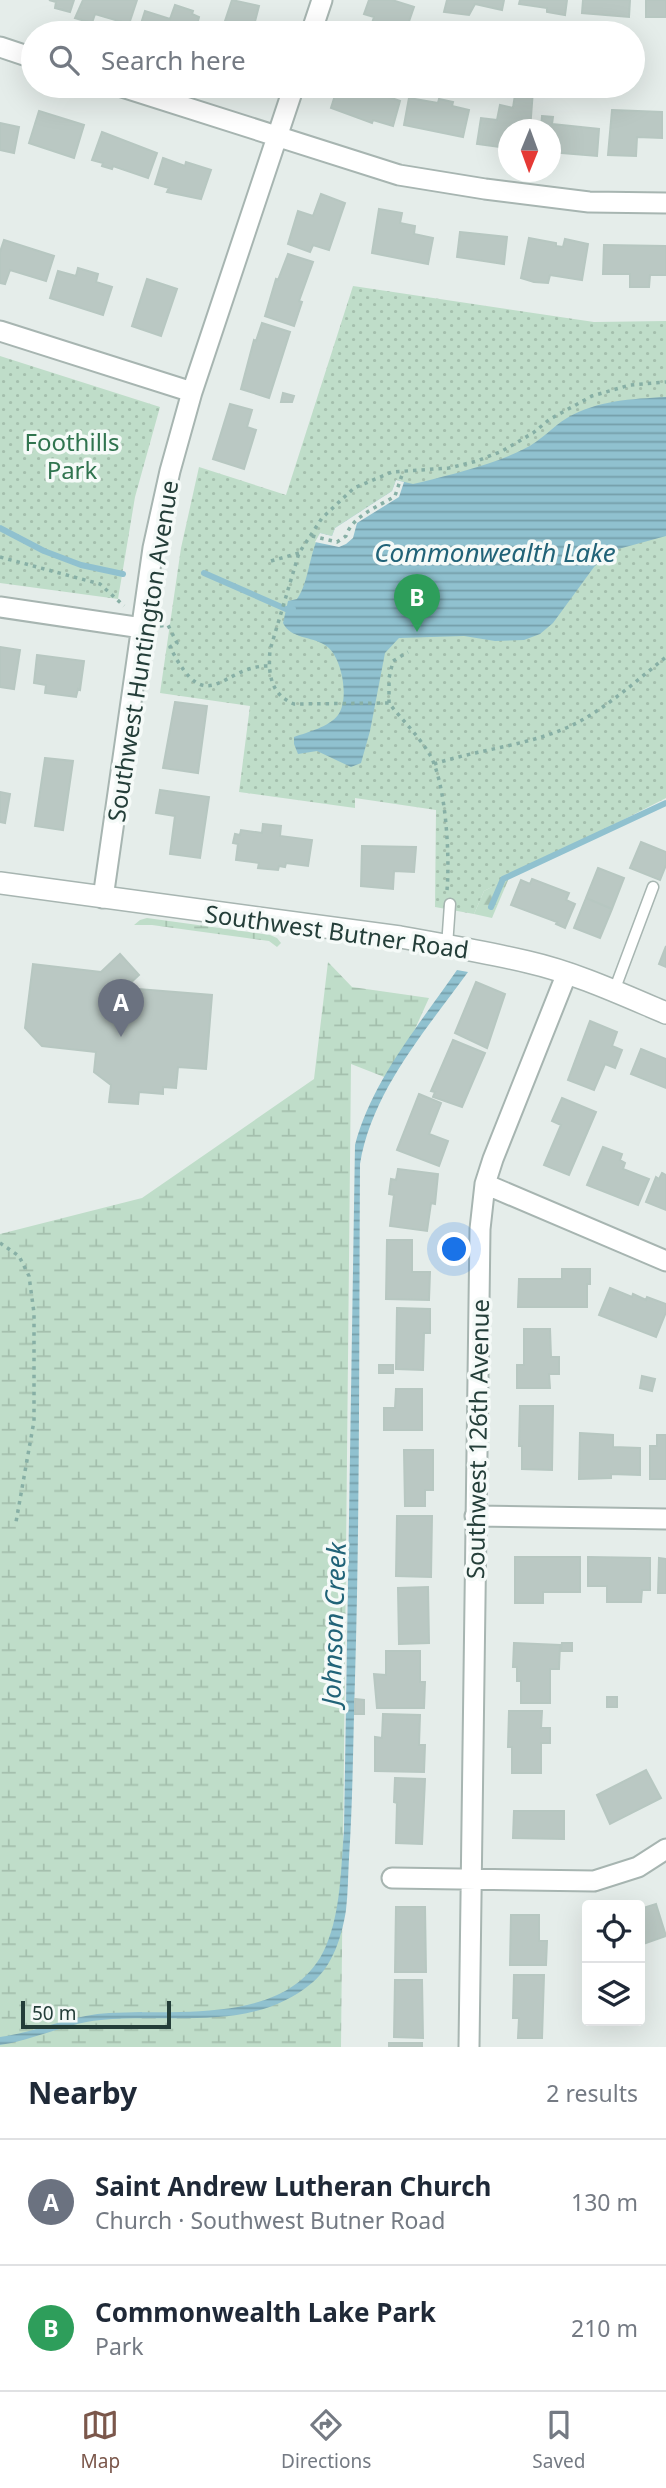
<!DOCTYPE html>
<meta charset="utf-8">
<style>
:root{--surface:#fff;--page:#f6f6f7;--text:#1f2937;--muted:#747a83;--line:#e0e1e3;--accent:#7b574b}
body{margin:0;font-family:"Noto Sans",sans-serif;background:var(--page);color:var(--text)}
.controls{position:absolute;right:21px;bottom:21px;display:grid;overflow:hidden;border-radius:7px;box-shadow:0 7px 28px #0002}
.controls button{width:63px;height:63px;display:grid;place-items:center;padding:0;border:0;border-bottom:2px solid var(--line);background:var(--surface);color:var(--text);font:35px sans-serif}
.compass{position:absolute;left:498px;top:119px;width:63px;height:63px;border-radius:50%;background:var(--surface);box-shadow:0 7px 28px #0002;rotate:181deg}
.scale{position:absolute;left:21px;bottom:18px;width:150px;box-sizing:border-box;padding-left:7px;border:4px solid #243e39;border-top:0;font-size:19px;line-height:24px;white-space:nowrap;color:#243e39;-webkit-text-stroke:5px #f5faf8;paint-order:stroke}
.you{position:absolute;left:455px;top:1250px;width:24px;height:24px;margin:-18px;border:5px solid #fff;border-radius:50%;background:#1a73e8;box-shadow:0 0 0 10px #1a73e833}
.badge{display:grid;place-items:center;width:46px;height:46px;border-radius:50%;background:var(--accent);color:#fff;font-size:23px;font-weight:700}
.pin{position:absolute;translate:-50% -58px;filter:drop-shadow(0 2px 4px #0008)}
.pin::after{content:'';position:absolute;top:37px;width:24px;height:21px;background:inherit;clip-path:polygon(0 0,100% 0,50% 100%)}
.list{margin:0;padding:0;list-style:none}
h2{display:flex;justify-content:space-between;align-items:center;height:91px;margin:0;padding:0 28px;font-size:30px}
h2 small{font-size:23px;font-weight:400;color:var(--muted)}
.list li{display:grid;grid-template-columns:46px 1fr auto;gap:21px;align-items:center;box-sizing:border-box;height:126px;padding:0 28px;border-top:2px solid var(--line)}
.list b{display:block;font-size:26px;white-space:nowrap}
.list p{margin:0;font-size:23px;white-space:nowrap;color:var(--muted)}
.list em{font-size:23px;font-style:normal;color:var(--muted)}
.icon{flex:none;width:38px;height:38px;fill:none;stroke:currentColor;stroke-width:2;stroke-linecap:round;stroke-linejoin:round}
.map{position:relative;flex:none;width:666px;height:2047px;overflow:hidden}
.search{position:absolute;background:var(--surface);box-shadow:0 7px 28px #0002;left:21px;right:21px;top:21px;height:77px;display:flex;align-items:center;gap:18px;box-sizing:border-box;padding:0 24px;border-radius:38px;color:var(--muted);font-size:26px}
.sheet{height:343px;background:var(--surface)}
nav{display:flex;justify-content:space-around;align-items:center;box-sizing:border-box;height:98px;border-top:2px solid var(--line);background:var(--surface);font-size:19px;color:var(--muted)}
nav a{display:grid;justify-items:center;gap:4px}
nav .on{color:var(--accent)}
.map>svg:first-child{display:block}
</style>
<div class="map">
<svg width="666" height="2047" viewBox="0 0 666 2047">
<defs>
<pattern id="forest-firs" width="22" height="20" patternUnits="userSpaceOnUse" patternTransform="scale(1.75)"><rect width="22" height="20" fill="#bfddc9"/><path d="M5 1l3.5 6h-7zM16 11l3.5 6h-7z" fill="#a4bfad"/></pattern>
<pattern id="wetland-marsh" width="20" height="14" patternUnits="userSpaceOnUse" patternTransform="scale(1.75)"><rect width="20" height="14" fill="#bfddc9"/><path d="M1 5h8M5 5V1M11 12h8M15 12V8" fill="none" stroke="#a4bfad"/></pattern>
<pattern id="park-dots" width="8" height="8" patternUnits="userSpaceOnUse" patternTransform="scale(1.75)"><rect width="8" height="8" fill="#bfddc9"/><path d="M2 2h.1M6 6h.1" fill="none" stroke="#a4bfad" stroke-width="1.8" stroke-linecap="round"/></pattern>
<pattern id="water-rules" width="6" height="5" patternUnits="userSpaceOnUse" patternTransform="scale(1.75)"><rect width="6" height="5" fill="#90c1cf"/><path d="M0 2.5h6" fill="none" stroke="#759ea9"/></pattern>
</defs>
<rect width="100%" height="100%" fill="#e5edea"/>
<path fill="url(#forest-firs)" d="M 509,878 L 492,918 L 474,914 L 484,891 Z"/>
<path fill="url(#wetland-marsh)" d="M 147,918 L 270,935 L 277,938 L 281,943 L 277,947 L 269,941 L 152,925 L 134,925 L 140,920 Z
M 328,962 L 352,987 L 429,998 L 392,1080 L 351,1064 L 341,2047 L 0,2047 L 0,1234 L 142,1198 L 314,1079 Z"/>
<path fill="url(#park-dots)" d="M 353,286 L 594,322 L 666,321 L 666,798 L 484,891 L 474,914 L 435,907 L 436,810 L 355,798 L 355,808 L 239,792 L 250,706 L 160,693 L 181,548 L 199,467 L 286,495 Z
M 0,356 L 160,407 L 135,497 L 118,599 L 0,583 Z"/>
<path fill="url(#water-rules)" d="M 666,397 L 666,536 L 611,551 L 594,567 L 553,623 L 540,634 L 524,640 L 495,641 L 464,636 L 399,638 L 385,653 L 370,731 L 361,763 L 351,767 L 317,751 L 298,754 L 294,744 L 294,737 C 308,732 329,727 338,715 C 350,699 342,655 325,645 C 311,636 291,639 283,623 L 288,601 L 297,599 C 309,582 309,554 320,533 L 332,536 L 335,528 L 392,491 L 396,480 L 413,484 L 422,482 C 456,473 492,465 524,449 C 541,441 552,427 567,418 C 598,400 631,399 666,397 Z
M 457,970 L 468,972 C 426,1030 372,1091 360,1164 C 359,1336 360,1507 355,1679 C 353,1739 353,1798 349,1858 C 348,1875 348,1893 346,1910 C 342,1936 333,1965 313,1982 C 254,2033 172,2013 101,2020 C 67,2023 34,2040 0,2045 L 0,2037 C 37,2032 72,2015 109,2013 C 178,2009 292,2026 326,1946 C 341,1911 341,1867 344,1830 L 355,1145 C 372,1080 420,1024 457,970 Z"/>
<path fill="#e5edea" d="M 396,480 L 404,482 L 399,497 L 357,523 L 353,538 L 346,544 L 339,547 L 315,542 L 320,533 L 332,536 L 335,528 L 392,491 Z"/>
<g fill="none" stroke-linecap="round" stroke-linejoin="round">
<path stroke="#90c1cf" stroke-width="6" d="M 0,528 L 44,551 L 81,565 L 123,574
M 204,573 L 286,609 L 293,609
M 491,907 L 503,879 L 666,803"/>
</g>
<path fill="#bac8c3" stroke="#b7c7c1" stroke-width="2" d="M 49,0 L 74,0 L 70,12 L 55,8 L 56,2 Z
M 83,0 L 137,0 L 129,24 L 95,14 L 92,23 L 75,18 Z
M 232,0 L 259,6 L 252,33 L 221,33 Z
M 369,0 L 392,0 L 414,7 L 405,33 L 369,32 L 374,17 L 364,14 Z
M 447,0 L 504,0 L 502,10 L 475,4 L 469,15 L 444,12 Z
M 520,0 L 567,0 L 565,15 L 547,12 L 547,8 L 519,4 Z
M 583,0 L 630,0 L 629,17 L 582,13 Z
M 646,0 L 666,0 L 666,17 L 646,17 Z
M 175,5 L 193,11 L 192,14 L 199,17 L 195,33 L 138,33 L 145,11 L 170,19 Z
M 338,86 L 373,86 L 371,91 L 400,101 L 393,126 L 373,120 L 372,123 L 331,108 Z
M 516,88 L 533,90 L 530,130 L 508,130 L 508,148 L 477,144 L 481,118 L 497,120 L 500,105 L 513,108 Z
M 409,98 L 438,103 L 439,99 L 453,102 L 452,106 L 469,110 L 463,137 L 404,125 Z
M 612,110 L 662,112 L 662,138 L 637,137 L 636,156 L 608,155 Z
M 39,111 L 84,125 L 74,158 L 29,143 Z
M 542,116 L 553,117 L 552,124 L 599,129 L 597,156 L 550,152 L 550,130 L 541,130 Z
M 0,123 L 19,127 L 14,153 L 0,150 Z
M 102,132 L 157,153 L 148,178 L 113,166 L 112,169 L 102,166 L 103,163 L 92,160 Z
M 163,158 L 185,166 L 186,162 L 211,170 L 201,199 L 167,192 L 169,188 L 155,184 Z
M 321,194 L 345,203 L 329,250 L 313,245 L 310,252 L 288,244 L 298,211 L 313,216 Z
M 379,209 L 402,213 L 400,223 L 415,226 L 414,234 L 433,238 L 428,264 L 372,253 Z
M 460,232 L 507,237 L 504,264 L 457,257 Z
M 529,238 L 556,243 L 556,246 L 563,247 L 565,239 L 588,244 L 582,280 L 550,275 L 548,283 L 534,282 L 521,278 Z
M 4,240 L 54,256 L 46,281 L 10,270 L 5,284 L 0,283 L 0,252 Z
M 604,245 L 666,246 L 666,275 L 650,275 L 649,287 L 630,287 L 630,274 L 603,274 Z
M 288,254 L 313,262 L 299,301 L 302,302 L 294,326 L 265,316 L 276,279 L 278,280 Z
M 78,268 L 98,274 L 96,282 L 112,287 L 103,315 L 50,298 L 58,271 L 76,276 Z
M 147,279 L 177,289 L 161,336 L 132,326 Z
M 262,323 L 290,332 L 269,398 L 241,389 L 254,340 L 256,341 Z
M 283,393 L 294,396 L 292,402 L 281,402 Z
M 230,404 L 252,410 L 247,427 L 256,430 L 244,469 L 213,459 Z
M 0,647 L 20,650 L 14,689 L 0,687 Z
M 37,655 L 84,661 L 80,690 L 78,689 L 76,697 L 45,693 L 46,685 L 34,683 Z
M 175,702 L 207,706 L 198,773 L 163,768 Z
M 45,758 L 73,761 L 63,830 L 35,826 Z
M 160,790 L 209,797 L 200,858 L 170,854 L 175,816 L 156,813 Z
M 0,792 L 10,794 L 5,823 L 0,822 Z
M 263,824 L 281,826 L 280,836 L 312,840 L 308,866 L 286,863 L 285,867 L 279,866 L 278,870 L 258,868 L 259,863 L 236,860 L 238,844 L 233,843 L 235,834 L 240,835 L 241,830 L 262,833 Z
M 641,842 L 666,852 L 666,865 L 660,880 L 630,868 Z
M 362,846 L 416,847 L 414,872 L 394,871 L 393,889 L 361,886 Z
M 598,868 L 624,878 L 612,909 L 586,898 Z
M 532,879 L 569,893 L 566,900 L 575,904 L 565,928 L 556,924 L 557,922 L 511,905 L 521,880 L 530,884 Z
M 586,898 L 612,909 L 600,938 L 574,928 Z
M 666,946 L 666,967 L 659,964 Z
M 120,954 L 139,975 L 125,988 L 212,995 L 206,1069 L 178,1067 L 176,1088 L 163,1087 L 163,1094 L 139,1092 L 138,1104 L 109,1102 L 111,1085 L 94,1072 L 96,1052 L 42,1046 L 25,1028 L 33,964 L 101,972 Z
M 476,982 L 505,994 L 487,1048 L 455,1033 Z
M 590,1021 L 617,1032 L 612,1046 L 622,1050 L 615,1068 L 605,1064 L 594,1090 L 568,1080 Z
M 453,1040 L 485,1053 L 462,1107 L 433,1097 L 435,1092 L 431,1091 Z
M 641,1049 L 666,1059 L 666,1088 L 631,1074 Z
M 419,1094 L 441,1103 L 429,1134 L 448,1141 L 439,1166 L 397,1150 Z
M 562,1098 L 596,1112 L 569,1175 L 544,1165 L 561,1125 L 552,1121 Z
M 603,1147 L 622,1154 L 620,1160 L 625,1163 L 623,1169 L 649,1179 L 638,1205 L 587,1185 Z
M 398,1169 L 438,1174 L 435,1204 L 431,1203 L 427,1231 L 390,1226 L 394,1195 L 389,1194 L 391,1179 L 396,1180 Z
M 662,1173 L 666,1175 L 666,1210 L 646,1202 L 656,1177 L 659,1179 Z
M 387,1240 L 412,1240 L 412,1272 L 430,1272 L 429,1300 L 386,1299 Z
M 562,1269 L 590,1269 L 590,1284 L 587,1284 L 587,1307 L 518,1307 L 519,1279 L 562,1279 Z
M 610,1288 L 632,1297 L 633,1294 L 646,1300 L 647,1297 L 666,1304 L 666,1312 L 656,1337 L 599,1315 Z
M 397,1308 L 430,1309 L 430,1333 L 424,1333 L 423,1370 L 396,1369 Z
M 524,1329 L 550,1329 L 551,1357 L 559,1357 L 559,1374 L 549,1374 L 550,1388 L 517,1388 L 517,1365 L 524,1365 Z
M 379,1365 L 393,1365 L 393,1373 L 379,1373 Z
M 642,1376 L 655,1379 L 652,1391 L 640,1388 Z
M 396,1389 L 422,1389 L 422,1430 L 384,1430 L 384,1408 L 395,1408 Z
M 520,1406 L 553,1406 L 552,1470 L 522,1469 L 522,1446 L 519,1446 Z
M 580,1433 L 613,1435 L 613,1447 L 640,1448 L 640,1475 L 611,1474 L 611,1478 L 579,1479 Z
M 657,1435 L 666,1435 L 666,1479 L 650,1479 L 650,1446 L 657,1446 Z
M 404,1450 L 433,1450 L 433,1490 L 425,1490 L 425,1506 L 405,1506 Z
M 397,1516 L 432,1516 L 431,1577 L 396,1576 Z
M 515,1557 L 580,1557 L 580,1592 L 543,1592 L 543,1603 L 515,1603 Z
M 588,1557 L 650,1558 L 650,1590 L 642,1590 L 641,1602 L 607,1602 L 607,1586 L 588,1586 Z
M 659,1558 L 666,1559 L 666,1593 L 658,1593 Z
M 428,1587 L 429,1643 L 399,1644 L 398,1588 Z
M 514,1643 L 560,1645 L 559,1669 L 550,1669 L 550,1703 L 521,1703 L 521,1681 L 517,1681 L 517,1667 L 513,1667 Z
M 562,1643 L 572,1643 L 572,1651 L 561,1651 Z
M 386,1651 L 420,1651 L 420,1682 L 425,1682 L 424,1708 L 377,1708 L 374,1674 L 386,1675 Z
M 607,1697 L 617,1697 L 617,1707 L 607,1707 Z
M 355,1699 L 364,1700 L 364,1714 L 355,1714 Z
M 509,1711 L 542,1711 L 541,1728 L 550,1728 L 550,1743 L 541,1743 L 541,1773 L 512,1773 L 512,1747 L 508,1747 Z
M 383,1714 L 420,1715 L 419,1745 L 425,1745 L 424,1772 L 375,1771 L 375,1737 L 382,1738 Z
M 646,1770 L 661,1798 L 610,1824 L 597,1795 Z
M 395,1778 L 425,1779 L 422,1844 L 396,1843 L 397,1803 L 394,1802 Z
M 514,1811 L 564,1811 L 564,1839 L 513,1838 Z
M 656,1904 L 666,1936 L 640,1945 L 640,1909 Z
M 396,1907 L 425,1907 L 426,1972 L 395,1972 Z
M 511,1915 L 539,1915 L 539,1941 L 547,1941 L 546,1965 L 510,1965 Z
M 514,1975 L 544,1975 L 542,2038 L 518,2038 L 519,2018 L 513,2018 Z
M 395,1980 L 422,1980 L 423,2038 L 394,2037 Z
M 389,2043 L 422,2043 L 422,2047 L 389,2047 Z"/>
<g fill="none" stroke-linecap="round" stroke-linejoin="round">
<g stroke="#a7b5b1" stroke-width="13">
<path id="service" d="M 447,946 L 450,904
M 614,991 L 653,887"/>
</g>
<g stroke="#a7b5b1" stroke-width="23">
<path id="minor" d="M 311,33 L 322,0
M 0,47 L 33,58
M 119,86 L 399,175 L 485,189 L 589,202 L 666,203
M 0,331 L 192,392
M 0,607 L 142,628
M 103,898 L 153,548 L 170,471 L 192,392 L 294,86
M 485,1184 L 666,1261
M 475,1516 L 666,1519
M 392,1878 L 594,1881 L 638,1867 L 666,1849
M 469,2047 L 480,1229 L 485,1184 L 493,1159 L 567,973"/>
</g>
<g stroke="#a7b5b1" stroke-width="24">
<path id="tertiary" d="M 0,883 L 400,937 C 443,945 486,952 528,962 C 576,973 621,994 666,1013"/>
</g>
<path stroke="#87afa5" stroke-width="3.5" stroke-dasharray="3.5 5" stroke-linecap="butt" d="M 312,536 L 337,542 L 346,536 C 352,516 378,507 395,496 L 403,472
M 0,557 L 100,584 L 124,606
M 271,561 L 299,553
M 160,626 L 168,625 L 177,643 L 170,647 C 208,722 221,665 269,666
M 389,703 L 389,678 L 393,661 L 408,652
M 434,764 C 482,748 539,745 584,719 C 613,702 640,678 666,657
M 447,890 C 450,856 446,784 430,755 C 419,736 402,720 389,703 L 294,704 C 270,694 268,673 270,650 L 299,553 L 322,518 L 354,488 L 392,472 L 449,468 L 477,461 L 502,451 L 533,433 L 550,419 L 592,396 L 630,385 L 666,382
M 0,1243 L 19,1256 L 29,1276 L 34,1313 L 34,1421 L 16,1522"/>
<use href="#service" stroke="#fff" stroke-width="10"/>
<use href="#minor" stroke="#fff" stroke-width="19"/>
<use href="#tertiary" stroke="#fff" stroke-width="21"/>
</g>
<g text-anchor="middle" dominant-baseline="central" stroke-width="7" stroke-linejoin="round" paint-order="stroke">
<g font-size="24" fill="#30744f" stroke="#f5faf8">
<text x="72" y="441">Foothills<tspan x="72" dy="28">Park</tspan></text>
</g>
<g font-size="24" fill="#243e39" stroke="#f5faf8">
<text transform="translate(142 651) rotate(-81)">Southwest Huntington Avenue</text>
<text transform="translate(337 931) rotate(8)">Southwest Butner Road</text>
<text transform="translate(477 1439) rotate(-89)">Southwest 126th Avenue</text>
</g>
<g font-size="26" font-style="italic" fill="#216378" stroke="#f5faf8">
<text x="495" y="552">Commonwealth Lake</text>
<text transform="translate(333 1624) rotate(-88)">Johnson Creek</text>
</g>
</g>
</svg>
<div class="controls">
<button><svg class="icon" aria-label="locate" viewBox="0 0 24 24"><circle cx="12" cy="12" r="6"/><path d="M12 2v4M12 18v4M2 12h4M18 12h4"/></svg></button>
<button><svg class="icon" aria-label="layers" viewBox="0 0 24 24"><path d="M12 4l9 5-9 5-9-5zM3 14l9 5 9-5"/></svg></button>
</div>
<svg class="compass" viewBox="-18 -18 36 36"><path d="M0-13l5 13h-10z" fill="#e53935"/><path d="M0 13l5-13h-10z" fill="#747a83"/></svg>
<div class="scale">50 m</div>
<div class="you"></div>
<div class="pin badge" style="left:121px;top:1037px;background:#6b7280">A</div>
<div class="pin badge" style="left:417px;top:632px;background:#2e9e5b">B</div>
<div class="search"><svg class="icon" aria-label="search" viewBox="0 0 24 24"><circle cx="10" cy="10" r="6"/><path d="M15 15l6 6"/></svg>Search here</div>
</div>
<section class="sheet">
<h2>Nearby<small>2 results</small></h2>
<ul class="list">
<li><span class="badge" style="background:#6b7280">A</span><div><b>Saint Andrew Lutheran Church</b><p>Church · Southwest Butner Road</p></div><em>130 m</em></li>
<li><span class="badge" style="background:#2e9e5b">B</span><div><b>Commonwealth Lake Park</b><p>Park</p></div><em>210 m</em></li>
</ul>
</section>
<nav>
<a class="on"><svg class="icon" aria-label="map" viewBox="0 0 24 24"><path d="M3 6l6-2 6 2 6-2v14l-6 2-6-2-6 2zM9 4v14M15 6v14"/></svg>Map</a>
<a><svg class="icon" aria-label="directions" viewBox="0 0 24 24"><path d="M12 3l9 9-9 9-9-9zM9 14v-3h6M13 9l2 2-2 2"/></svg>Directions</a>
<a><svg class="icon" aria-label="saved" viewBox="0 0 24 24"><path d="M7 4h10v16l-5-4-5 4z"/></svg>Saved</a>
</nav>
